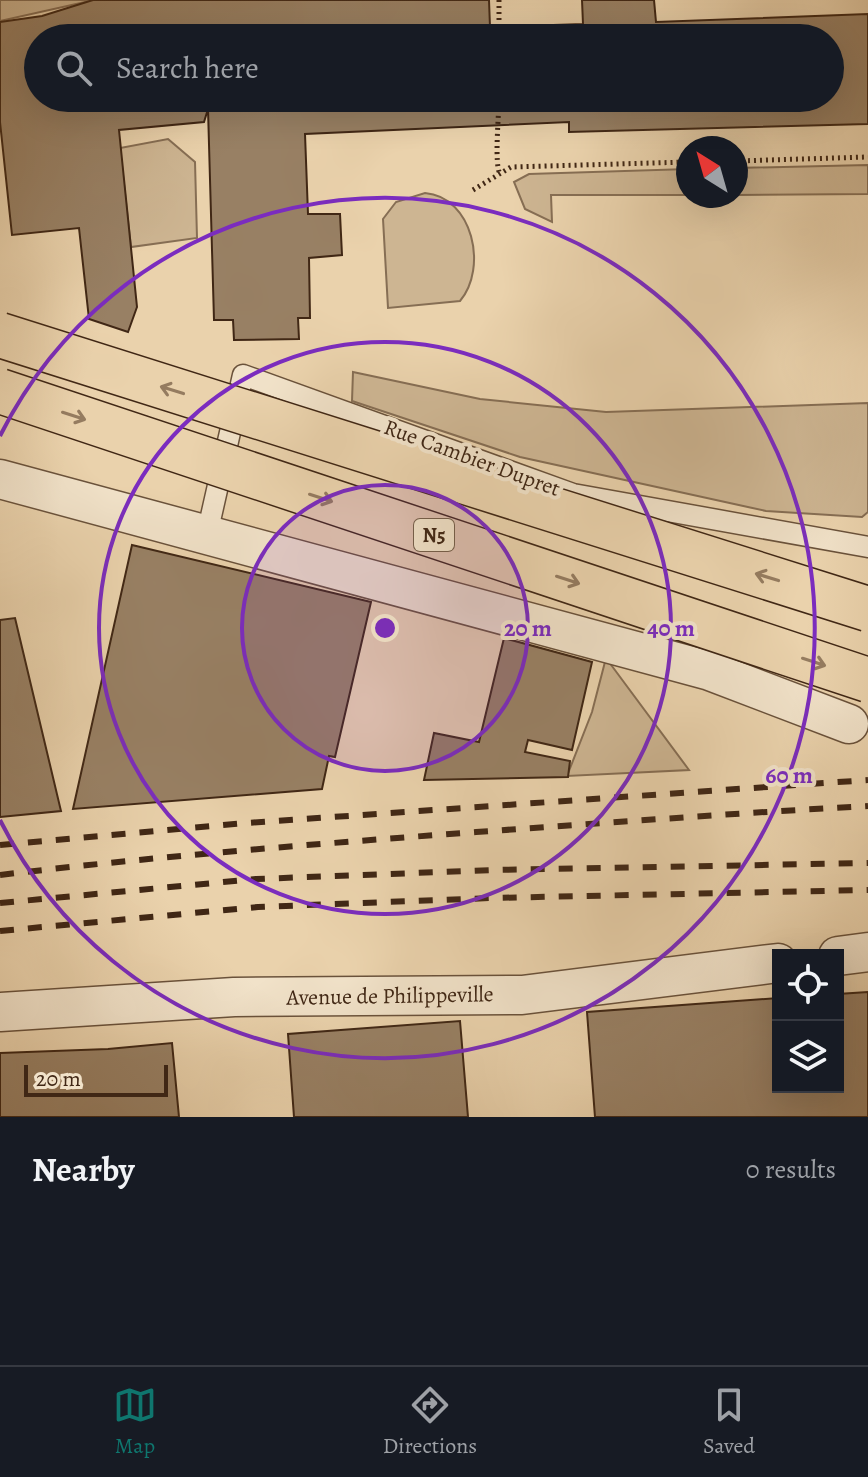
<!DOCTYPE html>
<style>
:root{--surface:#171b24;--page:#20242c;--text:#f1f3f6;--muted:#9ea1a6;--line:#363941;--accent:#0f766e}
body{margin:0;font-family:Alegreya,serif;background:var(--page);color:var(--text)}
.controls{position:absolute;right:24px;bottom:24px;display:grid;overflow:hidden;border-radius:0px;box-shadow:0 8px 32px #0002}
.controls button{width:72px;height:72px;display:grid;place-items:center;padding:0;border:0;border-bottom:2px solid var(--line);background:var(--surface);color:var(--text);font:40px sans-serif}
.compass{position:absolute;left:676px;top:136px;width:72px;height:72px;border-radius:50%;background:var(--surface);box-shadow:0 8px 32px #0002;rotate:323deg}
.scale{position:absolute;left:24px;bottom:20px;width:144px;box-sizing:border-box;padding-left:8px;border:4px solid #402715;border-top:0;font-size:22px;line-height:28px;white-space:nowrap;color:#402715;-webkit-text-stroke:6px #f1e2c9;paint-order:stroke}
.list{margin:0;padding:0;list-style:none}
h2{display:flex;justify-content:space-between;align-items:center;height:104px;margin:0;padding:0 32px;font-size:34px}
h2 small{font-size:26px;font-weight:400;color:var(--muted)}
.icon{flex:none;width:44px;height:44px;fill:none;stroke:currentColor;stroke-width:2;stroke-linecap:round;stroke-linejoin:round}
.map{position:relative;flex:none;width:868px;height:1117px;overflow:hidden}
.search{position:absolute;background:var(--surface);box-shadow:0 8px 32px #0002;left:24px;right:24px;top:24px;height:88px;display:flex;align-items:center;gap:20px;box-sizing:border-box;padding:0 28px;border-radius:44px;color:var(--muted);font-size:30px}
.sheet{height:248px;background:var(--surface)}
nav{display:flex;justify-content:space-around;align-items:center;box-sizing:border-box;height:112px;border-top:2px solid var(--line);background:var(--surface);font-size:22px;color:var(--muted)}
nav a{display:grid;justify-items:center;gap:4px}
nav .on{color:var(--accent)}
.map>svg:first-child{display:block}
</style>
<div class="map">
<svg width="868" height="1117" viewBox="0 0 868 1117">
<rect width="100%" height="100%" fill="#ead2ac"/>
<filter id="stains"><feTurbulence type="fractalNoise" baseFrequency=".0025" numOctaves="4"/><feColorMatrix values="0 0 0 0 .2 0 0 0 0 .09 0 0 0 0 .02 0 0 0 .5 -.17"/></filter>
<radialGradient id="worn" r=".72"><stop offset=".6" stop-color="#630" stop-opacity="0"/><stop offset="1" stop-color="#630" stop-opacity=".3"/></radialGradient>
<path fill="#cdb592" stroke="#866e54" stroke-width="2" d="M 0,0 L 94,0 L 0,21 Z
M 168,139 L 195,162 L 197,238 L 131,247 L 120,148 Z
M 868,165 L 868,194 L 736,195 L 736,168 Z
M 688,169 L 688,195 L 551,195 L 552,222 L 525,209 L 514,182 L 529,174 Z
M 425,193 C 473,197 488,268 460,301 L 388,308 L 383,219 L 396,202 Z
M 353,372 L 480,399 L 606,412 L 868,403 L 868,512 L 862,517 L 766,511 L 520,457 L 352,401 Z
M 606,658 L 689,770 L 567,776 L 592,712 Z"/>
<path fill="#988064" stroke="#402715" stroke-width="2" fill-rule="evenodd" d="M 93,0 L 489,0 L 490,27 L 583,24 L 582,0 L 654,0 L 656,22 L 868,14 L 868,124 L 569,132 L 569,122 L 305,134 L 308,214 L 340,214 L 342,255 L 309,258 L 310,318 L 298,318 L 299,339 L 234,340 L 233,320 L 214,320 L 208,109 L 204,122 L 119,130 L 137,307 L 128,332 L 89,319 L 79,228 L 12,235 L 0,122 L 0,22 L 42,16 ZM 38,38 L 830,38 L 830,98 L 38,98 Z
M 132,545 L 371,602 L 335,757 L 329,756 L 322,789 L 73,809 Z
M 15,618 L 61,811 L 0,817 L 0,620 Z
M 504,638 L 592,662 L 572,750 L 528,740 L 525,752 L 570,761 L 568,777 L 424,780 L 434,733 L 479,742 Z
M 868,992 L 868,1117 L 595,1117 L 587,1012 L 778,998 L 778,1087 L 838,1087 L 838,994 Z
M 460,1021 L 468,1117 L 294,1117 L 288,1034 Z
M 172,1043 L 179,1117 L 0,1117 L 0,1053 L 108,1049 Z"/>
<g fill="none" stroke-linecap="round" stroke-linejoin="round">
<g stroke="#6a523b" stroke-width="23">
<path id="lane" d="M 207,534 L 243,375 L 573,494 L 868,547"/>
</g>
<g stroke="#6a523b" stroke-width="41">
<path id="street" d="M 0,479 L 710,671 L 849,724
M 838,956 L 868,952
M 0,1012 L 234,997 L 522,995 L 778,963"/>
</g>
<path stroke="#402715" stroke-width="5" stroke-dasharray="2 4" stroke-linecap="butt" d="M 499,0 L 499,38
M 499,98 C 499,115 494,164 500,174
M 736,161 L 868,157
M 473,190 L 511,167 L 688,162"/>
<use href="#lane" stroke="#f1e2c9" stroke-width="20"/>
<use href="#street" stroke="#f1e2c9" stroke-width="38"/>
<path stroke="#402715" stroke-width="6" stroke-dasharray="14 14" stroke-linecap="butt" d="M 0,845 L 246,823 L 868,780
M 0,875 C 158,856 317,844 476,832 C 606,823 737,813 868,806
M 0,903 L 256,879 L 495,870 L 868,863
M 0,931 L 258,907 L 491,898 L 868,890"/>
<g stroke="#402715" stroke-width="47" stroke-linecap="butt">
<path id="primary-bridge" d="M 0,335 L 868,609
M 0,391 L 868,680"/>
</g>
<use href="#primary-bridge" stroke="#ead2ac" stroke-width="44"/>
</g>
<defs><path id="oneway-shaft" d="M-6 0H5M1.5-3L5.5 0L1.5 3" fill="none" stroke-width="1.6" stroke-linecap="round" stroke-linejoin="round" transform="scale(2)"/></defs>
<g stroke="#957c60">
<use href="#oneway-shaft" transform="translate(172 390) rotate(-163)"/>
<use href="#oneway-shaft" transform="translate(74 416) rotate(18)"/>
<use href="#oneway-shaft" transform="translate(321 498) rotate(18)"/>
<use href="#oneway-shaft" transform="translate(767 577) rotate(-163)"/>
<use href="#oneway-shaft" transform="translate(568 580) rotate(18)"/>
<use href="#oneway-shaft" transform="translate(814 662) rotate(18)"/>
</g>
<circle cx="385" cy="628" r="143" fill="#7b2cbf" fill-opacity=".12"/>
<g fill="none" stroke="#7b2cbf" stroke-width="4">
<circle cx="385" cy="628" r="143"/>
<circle cx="385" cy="628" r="286"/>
<path d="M0 436A430 430 0 1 1 0 820"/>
</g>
<g text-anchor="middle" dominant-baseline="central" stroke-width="8" stroke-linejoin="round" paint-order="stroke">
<rect fill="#f1e2c9" stroke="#755f4b" stroke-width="2" x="414" y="519" width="40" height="32" rx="6"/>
<g font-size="20" font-weight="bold" fill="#402715">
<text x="434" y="535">N5</text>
</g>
<g font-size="22" fill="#402715" stroke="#f1e2c9">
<text transform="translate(472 458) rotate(20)">Rue Cambier Dupret</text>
<text transform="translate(390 996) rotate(-1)">Avenue de Philippeville</text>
</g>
</g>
<circle cx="385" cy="628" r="12" fill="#7b2cbf" stroke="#f1e2c9" stroke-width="4"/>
<g font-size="24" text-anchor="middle" font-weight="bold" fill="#7b2cbf" stroke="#f1e2c9" stroke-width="8" stroke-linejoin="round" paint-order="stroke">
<text x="528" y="636">20 m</text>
<text x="671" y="636">40 m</text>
<text x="789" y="783">60 m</text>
</g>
<rect width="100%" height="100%" filter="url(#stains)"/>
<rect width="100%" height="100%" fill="url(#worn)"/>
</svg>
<div class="controls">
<button><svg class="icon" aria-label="locate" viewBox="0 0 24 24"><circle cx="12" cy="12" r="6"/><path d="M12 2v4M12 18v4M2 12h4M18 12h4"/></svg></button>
<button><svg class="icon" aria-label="layers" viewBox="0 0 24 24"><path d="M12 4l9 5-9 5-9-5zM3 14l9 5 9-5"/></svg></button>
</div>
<svg class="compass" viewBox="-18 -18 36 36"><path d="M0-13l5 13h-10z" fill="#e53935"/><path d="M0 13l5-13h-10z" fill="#9ea1a6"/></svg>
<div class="scale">20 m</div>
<div class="search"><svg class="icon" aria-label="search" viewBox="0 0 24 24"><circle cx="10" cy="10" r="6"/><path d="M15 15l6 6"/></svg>Search here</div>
</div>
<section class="sheet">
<h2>Nearby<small>0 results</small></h2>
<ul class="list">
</ul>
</section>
<nav>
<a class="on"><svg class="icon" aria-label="map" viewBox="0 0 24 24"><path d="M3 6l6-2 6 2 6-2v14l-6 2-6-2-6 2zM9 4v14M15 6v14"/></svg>Map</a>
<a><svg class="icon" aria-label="directions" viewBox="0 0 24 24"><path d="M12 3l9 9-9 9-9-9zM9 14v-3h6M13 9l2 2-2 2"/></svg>Directions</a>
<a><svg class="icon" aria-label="saved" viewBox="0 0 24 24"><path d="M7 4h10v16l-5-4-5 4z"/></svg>Saved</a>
</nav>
